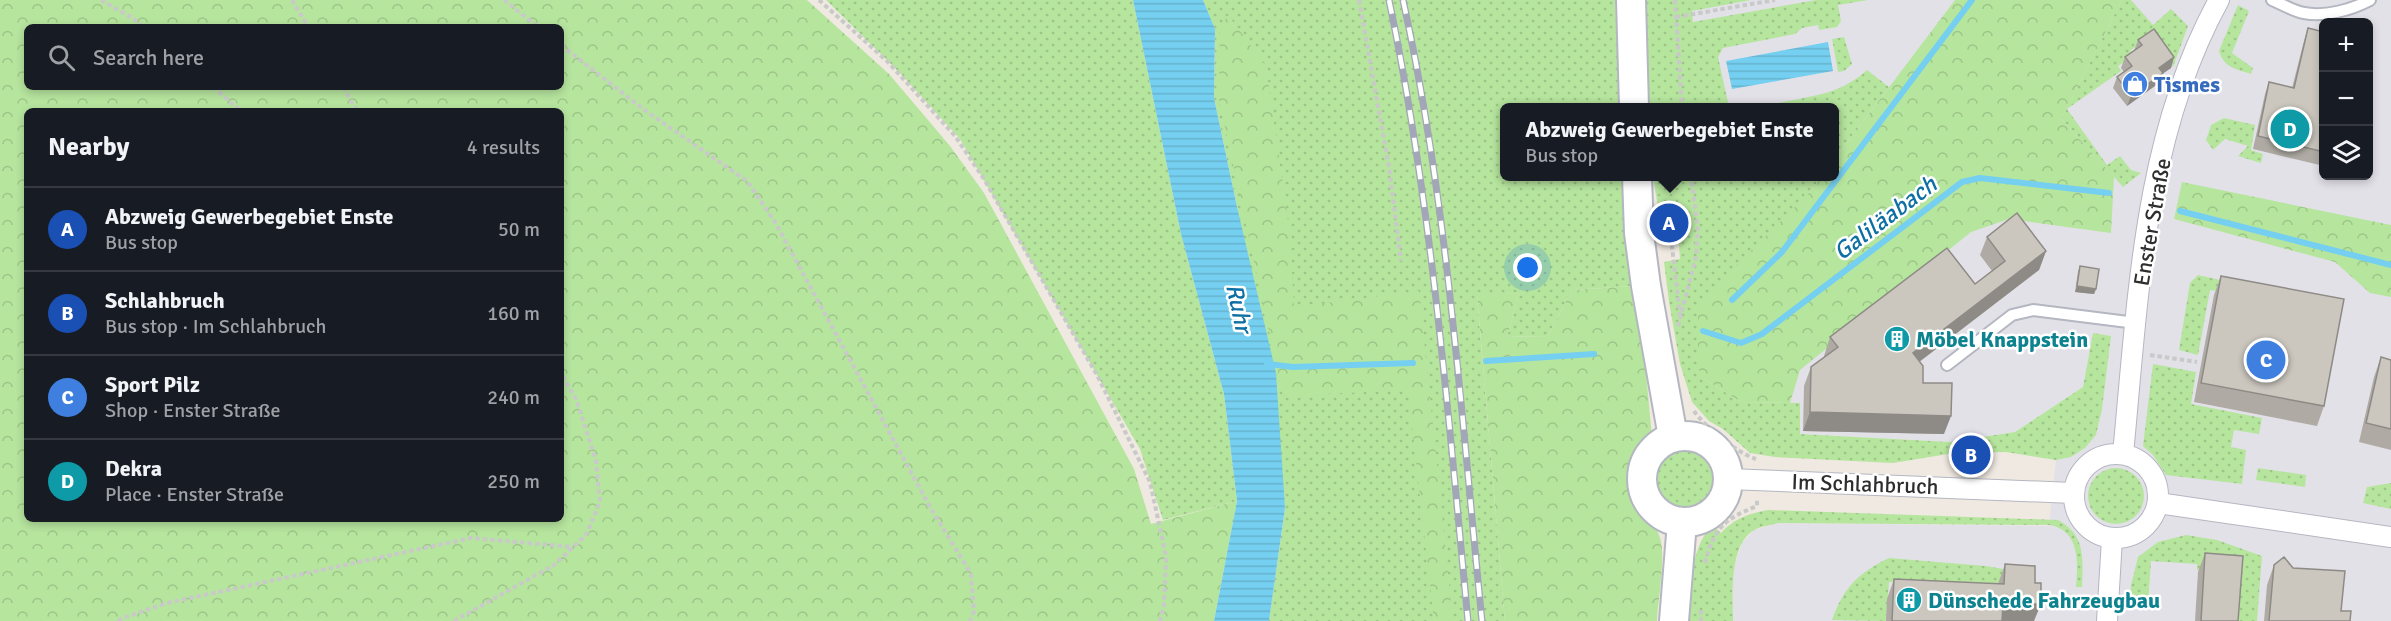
<!DOCTYPE html>
<meta charset="utf-8">
<style>
:root{--surface:#171b24;--page:#20242c;--text:#f1f3f6;--muted:#9ea1a6;--line:#363941;--accent:#4264fb}
body{margin:0;font-family:Signika,sans-serif;background:var(--page);color:var(--text)}
.controls{position:absolute;right:18px;top:18px;display:grid;overflow:hidden;border-radius:9px;box-shadow:0 3px 9px #0003}
.controls button{width:54px;height:54px;display:grid;place-items:center;padding:0;border:0;border-bottom:2px solid var(--line);background:var(--surface);color:var(--text);font:30px sans-serif}
.you{position:absolute;left:1528px;top:268px;width:21px;height:21px;margin:-15px;border:4px solid #fff;border-radius:50%;background:#1a73e8;box-shadow:0 0 0 9px #1a73e833}
.badge{display:grid;place-items:center;width:39px;height:39px;border-radius:50%;background:var(--accent);color:#fff;font-size:20px;font-weight:700}
.pin{position:absolute;translate:-50% -50%;border:3px solid #fff;box-shadow:0 2px 6px #0006}
.popup{position:absolute;left:1500px;top:103px;width:339px;height:78px;box-sizing:border-box;display:grid;place-content:center;border-radius:9px;background:var(--surface);filter:drop-shadow(0 2px 4px #0005);font-size:20px;white-space:nowrap;color:var(--muted)}
.popup b{font-size:22px;color:var(--text)}
.popup::after{content:'';position:absolute;left:50%;top:100%;margin-left:-12px;border:12px solid transparent;border-top-color:var(--surface)}
.list{margin:0;padding:0;list-style:none}
h2{display:flex;justify-content:space-between;align-items:center;height:78px;margin:0;padding:0 24px;font-size:26px}
h2 small{font-size:20px;font-weight:400;color:var(--muted)}
.list li{display:grid;grid-template-columns:39px 1fr auto;gap:18px;align-items:center;box-sizing:border-box;height:84px;padding:0 24px;border-top:2px solid var(--line)}
.list b{display:block;font-size:22px;white-space:nowrap}
.list p{margin:0;font-size:20px;white-space:nowrap;color:var(--muted)}
.list em{font-size:20px;font-style:normal;color:var(--muted)}
.icon{flex:none;width:33px;height:33px;fill:none;stroke:currentColor;stroke-width:2;stroke-linecap:round;stroke-linejoin:round}
.map{position:relative;flex:none;width:2391px;height:621px;overflow:hidden}
.search{position:absolute;background:var(--surface);box-shadow:0 3px 9px #0003;left:24px;top:24px;width:540px;height:66px;display:flex;align-items:center;gap:15px;box-sizing:border-box;padding:0 21px;border-radius:9px;color:var(--muted);font-size:22px}
.panel{position:absolute;background:var(--surface);box-shadow:0 3px 9px #0003;left:24px;top:108px;width:540px;height:414px;border-radius:9px}
.map>svg:first-child{display:block}
</style>
<div class="map">
<svg width="2391" height="621" viewBox="0 0 2391 621">
<defs>
<pattern id="grass-dots" width="8" height="8" patternUnits="userSpaceOnUse" patternTransform="scale(1.5)"><rect width="8" height="8" fill="#b6e59e"/><path d="M2 2h.1M6 6h.1" fill="none" stroke="#9dc588" stroke-width="1.8" stroke-linecap="round"/></pattern>
<pattern id="forest-crowns" width="20" height="18" patternUnits="userSpaceOnUse" patternTransform="scale(1.5)"><rect width="20" height="18" fill="#b6e59e"/><path d="M2 6a3 3 0 1 1 6 0M12 15a3 3 0 1 1 6 0" fill="none" stroke="#9dc588"/></pattern>
<pattern id="water-rules" width="6" height="5" patternUnits="userSpaceOnUse" patternTransform="scale(1.5)"><rect width="6" height="5" fill="#75cff0"/><path d="M0 2.5h6" fill="none" stroke="#66b2ce"/></pattern>
</defs>
<rect width="100%" height="100%" fill="#efe9e1"/>
<path fill="#e3e1e8" fill-rule="evenodd" d="M 1691,0 L 2391,0 L 2391,621 L 1733,621 L 1732,573 L 1742,543 L 1754,530 L 1779,523 L 2049,526 L 2056,460 L 2071,457 L 2085,448 L 2096,435 L 2111,336 L 2093,333 L 2083,387 L 2015,432 L 1950,442 L 1800,434 L 1800,403 L 1741,402 L 1711,177 L 1834,176 L 1834,107 L 1703,107 ZM 2324,22 L 2368,22 L 2368,176 L 2324,176 Z"/>
<path fill="url(#grass-dots)" d="M 826,0 L 1133,0 L 1181,234 L 1224,394 L 1237,501 L 1163,520 L 1140,449 L 960,139 L 900,73 Z
M 1203,0 L 1615,0 L 1620,107 L 1504,107 L 1504,176 L 1623,177 L 1633,286 L 1572,290 L 1548,336 L 1507,337 L 1519,293 L 1477,296 L 1505,621 L 1269,621 L 1285,508 L 1237,207 L 1214,98 L 1215,29 Z
M 1640,0 L 1751,0 L 1692,11 L 1693,22 L 1816,0 L 1868,0 L 1838,5 L 1841,21 L 1837,27 L 1819,30 L 1818,25 L 1802,28 L 1795,34 L 1723,48 L 1718,57 L 1729,107 L 1644,107 Z
M 2122,0 L 2131,0 L 2153,25 L 2171,9 L 2188,26 L 2173,67 L 2150,36 L 2130,51 L 2133,56 L 2118,66 L 2121,71 L 2067,109 L 2107,165 L 2120,156 L 2131,170 L 2141,173 L 2123,187 L 2061,119 Z
M 2238,5 L 2249,11 L 2232,53 L 2253,68 L 2251,74 C 2236,69 2224,68 2219,51 Z
M 1844,37 L 1852,64 L 1844,71 L 1838,72 L 1832,39 Z
M 1867,70 L 1889,87 L 1834,160 L 1834,107 L 1775,107 L 1778,103 C 1812,96 1841,94 1867,70 Z
M 2224,118 L 2255,125 L 2251,150 L 2263,154 L 2261,163 L 2238,156 L 2248,146 L 2225,139 L 2213,150 L 2206,140 L 2211,125 Z
M 1653,177 L 1821,177 L 1810,192 L 1704,379 L 1741,402 L 1800,403 L 1800,434 L 1950,442 L 2015,432 L 2083,387 L 2093,333 L 2111,336 L 2102,409 L 2096,435 L 2085,448 L 2071,457 L 2056,460 L 2006,452 L 1954,453 L 1893,463 L 1775,457 L 1750,453 L 1723,429 L 1709,421 L 1692,402 L 1680,364 L 1669,302 L 1664,262 L 1680,259 L 1676,206 L 1658,207 Z
M 2198,275 L 2220,280 L 2219,291 L 2210,290 L 2198,355 L 2179,350 L 2190,283 Z
M 2153,364 L 2196,372 L 2191,404 L 2262,418 L 2259,434 L 2234,430 L 2231,447 L 2246,450 L 2242,484 L 2166,475 L 2153,455 L 2143,446 Z
M 1689,450 C 1718,459 1719,474 1710,501 L 1697,508 L 1670,508 C 1645,482 1650,453 1689,450 Z
M 2258,468 L 2306,475 L 2305,487 L 2256,480 Z
M2088 496a28 28 0 1 1 56 0a28 28 0 1 1-56 0Z
M 2391,483 L 2391,509 L 2363,503 L 2367,487 Z
M 1768,510 L 2058,520 C 2086,535 2083,559 2082,587 L 2076,587 C 2078,562 2080,531 2050,525 L 1779,523 C 1771,525 1763,526 1756,529 C 1728,543 1733,596 1733,621 L 1686,621 C 1690,590 1690,549 1712,525 L 1721,533 C 1735,518 1748,514 1768,510 Z
M 2186,535 L 2217,540 L 2262,556 L 2257,621 L 2235,621 L 2238,573 L 2197,570 L 2197,564 L 2151,561 L 2148,604 L 2130,603 L 2131,585 L 2138,557 L 2158,542 Z
M 1889,558 L 1986,566 L 2014,571 L 2028,586 L 1889,582 L 1886,621 L 1832,620 C 1844,587 1858,573 1889,558 Z"/>
<path fill="url(#forest-crowns)" fill-rule="evenodd" d="M 0,0 L 807,0 L 889,74 L 950,146 L 984,193 L 1134,469 L 1151,524 L 1237,501 L 1214,621 L 0,621 ZM 27,27 L 561,27 L 561,87 L 27,87 ZM 27,111 L 561,111 L 561,519 L 27,519 Z
M 1955,0 L 2122,0 L 2061,119 L 2114,177 L 2111,233 L 2009,219 L 1971,232 L 1800,370 L 1790,403 L 1741,402 L 1704,379 L 1698,368 L 1698,304 L 1810,192 L 1821,177 L 1834,176 L 1834,160 Z
M 1228,15 L 1266,66 L 1290,235 L 1294,307 L 1419,291 L 1453,621 L 1434,621 L 1408,390 L 1283,396 L 1219,100 L 1220,28 Z
M 2182,182 L 2391,225 L 2391,297 L 2370,293 L 2335,262 L 2174,219 Z
M 1633,286 L 1643,341 L 1652,437 C 1626,468 1622,480 1646,514 C 1651,521 1658,530 1660,538 C 1666,556 1658,600 1657,621 L 1505,621 L 1477,295 L 1519,293 L 1507,337 L 1548,336 L 1572,290 Z"/>
<path fill="url(#water-rules)" d="M 1133,0 L 1203,0 L 1215,29 L 1214,98 L 1237,207 L 1276,373 L 1285,508 L 1269,621 L 1214,621 L 1237,501 L 1224,394 L 1181,234 Z
M 1828,42 L 1833,71 L 1732,89 L 1726,61 Z"/>
<g fill="none" stroke-linecap="round" stroke-linejoin="round">
<path stroke="#75cff0" stroke-width="6" d="M 2180,211 L 2391,265
M 1732,300 L 1782,252 L 1972,0
M 1703,331 L 1741,343 L 1762,334 L 1962,182 L 1980,178 L 2109,193
M 1486,361 L 1594,354
M 1267,364 L 1293,367 L 1413,363"/>
<g stroke="#b4b7c1" stroke-width="14">
<path id="lane" d="M 2272,0 C 2282,4 2293,11 2304,13 C 2325,17 2351,10 2370,0
M 1947,365 L 2012,315 L 2033,310 L 2136,323"/>
</g>
<g stroke="#b4b7c1" stroke-width="22">
<path id="street" d="M2074 496a42 42 0 1 1 84 0a42 42 0 1 1-84 0Z
M 2123,454 C 2138,301 2143,138 2219,0
M 1728,479 L 2073,493
M 2158,503 L 2391,537
M 2107,621 L 2112,539"/>
</g>
<g stroke="#b4b7c1" stroke-width="32">
<path id="secondary" d="M 1631,0 L 1634,107
M 1637,176 L 1639,233 L 1646,286 L 1673,437
M1642 479a43 43 0 1 1 86 0a43 43 0 1 1-86 0Z
M 1674,621 L 1682,522"/>
</g>
<path stroke="#c9c9c9" stroke-width="4" stroke-dasharray="4.5 3" stroke-linecap="butt" d="M 101,0 L 134,19 L 143,27
M 292,0 L 308,27
M 504,0 L 538,27
M 819,0 L 888,62 L 955,136 L 984,179 L 1097,375 L 1150,482 L 1166,556 L 1164,605 L 1160,621
M 1359,0 L 1389,167 L 1401,261
M 1675,0 L 1682,107
M 1676,17 L 1775,0
M 561,45 L 643,109 L 747,181 L 775,222 L 930,507 L 971,574 L 974,611 L 970,621
M 213,87 L 241,111
M 343,87 L 357,111
M 1670,230 L 1680,315
M 1678,326 L 1696,257 L 1698,228 L 1691,176
M 2150,355 L 2197,362
M 1694,411 C 1705,427 1737,453 1756,459
M 1705,563 C 1714,528 1724,519 1757,506 L 1757,498
M 1701,610 L 1701,621
M 118,621 L 123,618 L 167,603 L 471,538 L 573,547
M 454,621 L 554,565 L 586,535 L 600,502 L 596,461 L 576,399 L 561,373"/>
<use href="#lane" stroke="#fff" stroke-width="10"/>
<use href="#street" stroke="#fff" stroke-width="20"/>
<use href="#secondary" stroke="#fff" stroke-width="28"/>
<g stroke="#a3a6b8" stroke-width="7">
<path id="rail" d="M 1389,0 C 1432,205 1448,413 1468,621
M 1403,0 C 1448,204 1461,414 1482,621"/>
</g>
<use href="#rail" stroke="#fff" stroke-width="4.5" stroke-dasharray="14" stroke-linecap="butt"/>
</g>
<path fill="#afaba4" d="M 2308,28 L 2324,32 L 2324,166 L 2253,149 L 2265,94 L 2269,82 L 2292,88 L 2304,41 Z
M 2138,40 L 2174,57 L 2171,68 L 2162,74 L 2159,83 L 2127,106 L 2113,88 L 2117,77 L 2124,72 L 2121,68 L 2125,57 L 2134,51 Z
M 1987,237 L 2046,251 L 2039,270 L 1919,362 L 1923,383 L 1944,434 L 1803,431 L 1804,386 L 1811,367 L 1825,357 L 1824,356 L 1830,337 L 1975,284 L 1992,271 L 1980,255 Z
M 2080,266 L 2096,289 L 2094,294 L 2075,292 L 2078,271 Z
M 2221,276 L 2324,406 L 2317,426 L 2194,402 L 2214,295 Z
M 2381,357 L 2391,360 L 2391,450 L 2359,442 L 2374,377 Z
M 2205,553 L 2238,621 L 2195,621 L 2198,572 Z
M 2005,564 L 2034,621 L 1886,621 L 1887,599 L 1894,579 L 1998,584 Z
M 2274,565 L 2293,568 L 2341,611 L 2350,621 L 2264,621 L 2267,585 Z"/>
<path fill="#8e8b86" d="M 2174,57 L 2171,68 L 2162,74 L 2159,83 L 2127,106 L 2131,96 L 2159,68 Z
M 2046,251 L 2039,270 L 1906,372 L 1913,353 Z
M 2077,286 L 2096,289 L 2094,294 L 2075,292 Z
M 1810,412 L 1951,416 L 1944,434 L 1803,431 Z
M 2003,603 L 2041,604 L 2034,621 L 1996,621 Z"/>
<path fill="#cbc7bf" stroke="#8e8b86" stroke-width="1.5" d="M 2308,28 L 2324,32 L 2324,152 L 2258,136 L 2269,82 L 2294,88 Z
M 2154,29 L 2174,57 L 2159,68 L 2163,73 L 2131,96 L 2117,77 L 2132,66 L 2125,57 L 2142,45 L 2138,40 Z
M 2017,213 L 2046,251 L 1913,353 L 1923,366 L 1923,383 L 1952,383 L 1951,416 L 1810,412 L 1811,367 L 1838,347 L 1830,337 L 1947,248 L 1975,284 L 2005,261 L 1987,237 Z
M 2080,266 L 2099,269 L 2096,289 L 2077,286 Z
M 2221,276 L 2344,299 L 2324,406 L 2201,383 Z
M 2381,357 L 2391,360 L 2391,429 L 2366,423 Z
M 2205,553 L 2243,556 L 2238,621 L 2201,621 Z
M 2284,557 L 2293,568 L 2345,571 L 2341,611 L 2351,611 L 2350,621 L 2269,621 L 2274,565 Z
M 2005,564 L 2035,566 L 2035,583 L 2041,583 L 2041,604 L 2003,603 L 2002,621 L 1892,621 L 1894,579 L 2004,584 Z"/>
<defs>
<g id="shop-disc" transform="scale(1.35)"><circle r="9.5" fill="#3f7fe0" stroke="#fff"/><path d="M-5-2.5h2.3a2.7 3.5 0 0 1 5.4 0H5L5.5 6h-11ZM-1.5-2.5h3a1.5 2.3 0 0 0-3 0Z" fill="#fff"/></g>
<g id="building-disc" transform="scale(1.35)"><circle r="9.5" fill="#0f9aa8" stroke="#fff"/><path d="M-4-6H4V6H1V3H-1V6H-4ZM-2.5-4.3h1.7v1.8h-1.7ZM.8-4.3h1.7v1.8H.8ZM-2.5-1h1.7V.8h-1.7ZM.8-1h1.7V.8H.8Z" fill="#fff"/></g>
</defs>
<g fill-rule="evenodd">
<use href="#shop-disc" x="2135" y="84"/>
<use href="#building-disc" x="1897" y="339"/>
<use href="#building-disc" x="1909" y="600"/>
</g>
<g text-anchor="middle" dominant-baseline="central" stroke-width="5" stroke-linejoin="round" paint-order="stroke">
<g font-size="22" font-weight="bold" fill="#366cbe" stroke="#fff" text-anchor="start">
<text x="2154" y="84">Tismes</text>
</g>
<g font-size="22" fill="#2e2e2e" stroke="#fff">
<text transform="translate(2152 222) rotate(-80)">Enster Straße</text>
<text transform="translate(1865 484) rotate(2)">Im Schlahbruch</text>
</g>
<g font-size="22" font-weight="bold" fill="#0d838f" stroke="#fff" text-anchor="start">
<text x="1916" y="339">Möbel Knappstein</text>
<text x="1928" y="600">Dünschede Fahrzeugbau</text>
</g>
<g font-size="24" font-style="italic" fill="#0d6fa3" stroke="#fff">
<text transform="translate(1885 218) rotate(-37)">Galiläabach</text>
<text transform="translate(1239 308) rotate(78)">Ruhr</text>
</g>
</g>
</svg>
<div class="controls">
<button>+</button>
<button>−</button>
<button><svg class="icon" aria-label="layers" viewBox="0 0 24 24"><path d="M12 4l9 5-9 5-9-5zM3 14l9 5 9-5"/></svg></button>
</div>
<div class="you"></div>
<div class="pin badge" style="left:1669px;top:223px;background:#1a4fb4">A</div>
<div class="popup"><b>Abzweig Gewerbegebiet Enste</b>Bus stop</div>
<div class="pin badge" style="left:1971px;top:455px;background:#1a4fb4">B</div>
<div class="pin badge" style="left:2266px;top:360px;background:#3f7fe0">C</div>
<div class="pin badge" style="left:2290px;top:129px;background:#0f9aa8">D</div>
<div class="search"><svg class="icon" aria-label="search" viewBox="0 0 24 24"><circle cx="10" cy="10" r="6"/><path d="M15 15l6 6"/></svg>Search here</div>
<section class="panel">
<h2>Nearby<small>4 results</small></h2>
<ul class="list">
<li><span class="badge" style="background:#1a4fb4">A</span><div><b>Abzweig Gewerbegebiet Enste</b><p>Bus stop</p></div><em>50 m</em></li>
<li><span class="badge" style="background:#1a4fb4">B</span><div><b>Schlahbruch</b><p>Bus stop · Im Schlahbruch</p></div><em>160 m</em></li>
<li><span class="badge" style="background:#3f7fe0">C</span><div><b>Sport Pilz</b><p>Shop · Enster Straße</p></div><em>240 m</em></li>
<li><span class="badge" style="background:#0f9aa8">D</span><div><b>Dekra</b><p>Place · Enster Straße</p></div><em>250 m</em></li>
</ul>
</section>
</div>
